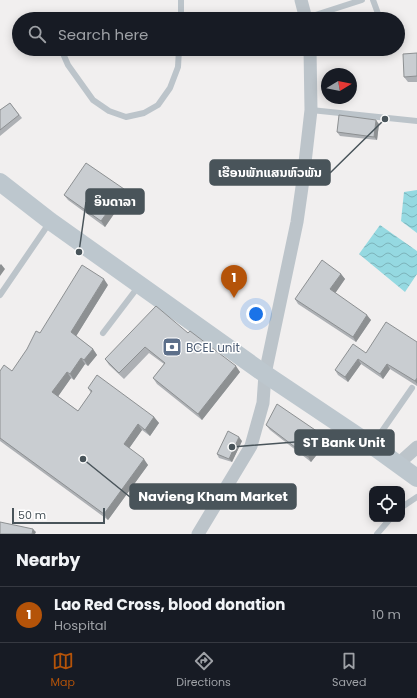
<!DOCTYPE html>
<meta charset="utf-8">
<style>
:root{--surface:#171b24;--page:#242831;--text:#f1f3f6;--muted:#9ea1a6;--line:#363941;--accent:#b45309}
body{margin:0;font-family:Poppins,"Noto Sans Lao",sans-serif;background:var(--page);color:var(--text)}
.controls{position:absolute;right:12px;bottom:12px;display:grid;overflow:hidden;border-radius:8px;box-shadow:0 2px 10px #0003}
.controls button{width:36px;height:36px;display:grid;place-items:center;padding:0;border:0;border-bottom:1px solid var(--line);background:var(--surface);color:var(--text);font:20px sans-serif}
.compass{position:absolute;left:321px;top:68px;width:36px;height:36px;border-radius:50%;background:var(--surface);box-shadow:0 2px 10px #0003;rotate:80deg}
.scale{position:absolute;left:12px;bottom:10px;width:93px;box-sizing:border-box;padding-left:4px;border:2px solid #49545a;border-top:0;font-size:11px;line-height:14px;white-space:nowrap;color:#49545a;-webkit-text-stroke:3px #fff;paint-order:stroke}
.you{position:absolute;left:256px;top:314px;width:14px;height:14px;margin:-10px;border:3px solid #fff;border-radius:50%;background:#1a73e8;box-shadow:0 0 0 6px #1a73e833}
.badge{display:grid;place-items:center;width:26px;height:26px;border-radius:50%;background:var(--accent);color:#fff;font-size:13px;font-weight:700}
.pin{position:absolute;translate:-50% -33px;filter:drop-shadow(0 1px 2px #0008)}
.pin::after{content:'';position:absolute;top:21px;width:14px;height:12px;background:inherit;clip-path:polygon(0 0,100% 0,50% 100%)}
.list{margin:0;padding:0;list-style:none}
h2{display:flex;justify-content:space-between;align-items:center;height:52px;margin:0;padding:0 16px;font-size:17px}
h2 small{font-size:13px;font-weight:400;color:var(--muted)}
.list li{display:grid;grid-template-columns:26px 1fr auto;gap:12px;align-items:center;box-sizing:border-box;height:56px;padding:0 16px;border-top:1px solid var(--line)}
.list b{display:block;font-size:15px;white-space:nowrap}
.list p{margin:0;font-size:13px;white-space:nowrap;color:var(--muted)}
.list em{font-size:13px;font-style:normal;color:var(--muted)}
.icon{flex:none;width:22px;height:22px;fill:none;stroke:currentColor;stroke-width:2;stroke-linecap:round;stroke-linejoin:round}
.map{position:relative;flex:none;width:417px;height:534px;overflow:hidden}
.search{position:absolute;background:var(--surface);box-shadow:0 2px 10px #0003;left:12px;right:12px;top:12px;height:44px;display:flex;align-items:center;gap:10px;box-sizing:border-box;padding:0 14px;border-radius:22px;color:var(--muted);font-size:15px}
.sheet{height:108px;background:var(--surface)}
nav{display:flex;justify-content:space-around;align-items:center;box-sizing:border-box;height:56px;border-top:1px solid var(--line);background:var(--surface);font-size:11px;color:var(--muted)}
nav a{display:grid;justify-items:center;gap:2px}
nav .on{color:var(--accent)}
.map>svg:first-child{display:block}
</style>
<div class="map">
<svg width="417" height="534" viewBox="0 0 417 534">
<defs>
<pattern id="water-waves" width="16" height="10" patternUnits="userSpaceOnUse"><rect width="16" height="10" fill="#95d9e1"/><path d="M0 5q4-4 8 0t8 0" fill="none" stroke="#7cb3b9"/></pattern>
</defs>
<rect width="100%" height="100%" fill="#f1efef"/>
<path fill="url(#water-waves)" d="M 417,190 L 417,233 L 401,221 L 404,192 Z
M 380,225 L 417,251 L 417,274 L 405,292 L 359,254 Z"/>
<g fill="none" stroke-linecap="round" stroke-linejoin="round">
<path stroke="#bcc4ca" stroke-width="6" d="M 373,0 L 380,19
M 306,18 L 362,0
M 181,19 L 181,0
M 61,49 L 68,65 L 93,100 L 109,111 L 126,117 L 144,113 L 158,105 L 170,88 L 178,67 L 179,49
M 311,110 L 417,121
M 0,295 L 50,222
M 103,333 L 138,287
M 373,444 L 412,388
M 402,507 L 417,497
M 377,534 L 390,519"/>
<path stroke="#bcc4ca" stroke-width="13" d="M 301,0 L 306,19
M 398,464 L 417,447
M 198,534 L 251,446 L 263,403 L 265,374 L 297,222 L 303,180 L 311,110 L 310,49"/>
<path stroke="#bdc7ce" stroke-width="18" d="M 0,182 L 50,221 L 265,374 L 377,449 L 417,478"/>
</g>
<path fill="#adb0b4" d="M 417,53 L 417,82 L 408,82 L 404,77 Z
M 10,103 L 22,118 L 0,136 L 0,110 Z
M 379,124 L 377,140 L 340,136 L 337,132 Z
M 64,195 L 127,195 L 105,227 L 68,200 Z
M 341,274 L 345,279 L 335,293 L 371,320 L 356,342 L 298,304 L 295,299 Z
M 108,285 L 76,336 L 93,349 L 97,355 L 88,366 L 85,364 L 74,380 L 71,378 L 58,396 L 78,411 L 91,393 L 88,388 L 154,417 L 159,423 L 150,436 L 142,430 L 129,448 L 148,465 L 108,520 L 0,441 L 0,371 L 12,371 Z
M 188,333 L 240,372 L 202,420 L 157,384 L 153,378 L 164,364 L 149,353 L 124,379 L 109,365 L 105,359 Z
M 417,342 L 417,386 L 390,369 L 383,379 L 361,364 L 348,382 L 338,375 L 335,370 L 366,353 Z
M 266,425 L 327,442 L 311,462 L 270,430 Z
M 242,441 L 232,462 L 219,458 L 217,454 Z"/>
<path fill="#8d9092" d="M 376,120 L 379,124 L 377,140 L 374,137 Z
M 124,189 L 127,195 L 105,227 L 101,221 Z
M 1,264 L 5,269 L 0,276 L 0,265 Z
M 341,274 L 345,279 L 334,295 L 330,289 Z
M 104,279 L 108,285 L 75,338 L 71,332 Z
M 367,315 L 371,320 L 356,342 L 353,337 Z
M 93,349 L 97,355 L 88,366 L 84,360 Z
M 81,358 L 85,364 L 74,380 L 70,374 Z
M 358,359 L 361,364 L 348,382 L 345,377 Z
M 387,364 L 390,369 L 383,379 L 380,374 Z
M 236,366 L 240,372 L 202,420 L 198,414 Z
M 67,372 L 71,378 L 57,398 L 52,392 Z
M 417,378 L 417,384 L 415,381 Z
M 154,417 L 159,423 L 150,436 L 145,430 Z
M 138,424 L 142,430 L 128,450 L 124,444 Z
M 324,436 L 327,442 L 311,462 L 308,457 Z
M 239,437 L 242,441 L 232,462 L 229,459 Z
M 144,459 L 148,465 L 108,520 L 104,514 Z
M 33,529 L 36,532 L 35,534 L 32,534 Z"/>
<path fill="#c9cdd1" stroke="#8d9092" d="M 417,53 L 417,76 L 404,77 L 403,54 Z
M 10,103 L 19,115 L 0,130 L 0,110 Z
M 339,115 L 376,120 L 374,137 L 337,132 Z
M 86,163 L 124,189 L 101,221 L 64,195 Z
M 322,260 L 341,274 L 330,289 L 367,315 L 353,337 L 295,299 Z
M 82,265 L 104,279 L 71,332 L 93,349 L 84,360 L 81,358 L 70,374 L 67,372 L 52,392 L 78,411 L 92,391 L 88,388 L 97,375 L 154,417 L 145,430 L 138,424 L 124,444 L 144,459 L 104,514 L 0,438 L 0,371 L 4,365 L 12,371 L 27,349 L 36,331 L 40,333 Z
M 156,306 L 188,333 L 190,331 L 236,366 L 198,414 L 153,378 L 165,363 L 145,347 L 119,373 L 105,359 Z
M 386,322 L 417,342 L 417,378 L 415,381 L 387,364 L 380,374 L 358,359 L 345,377 L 335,370 L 353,344 L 366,353 Z
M 277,404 L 324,436 L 308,457 L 266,425 Z
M 228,431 L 239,437 L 229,459 L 217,454 Z
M 0,522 L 33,529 L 32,534 L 0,534 Z"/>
<defs>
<g id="bank-square" transform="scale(1)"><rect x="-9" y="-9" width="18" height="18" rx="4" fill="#5c6f8a" stroke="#fff"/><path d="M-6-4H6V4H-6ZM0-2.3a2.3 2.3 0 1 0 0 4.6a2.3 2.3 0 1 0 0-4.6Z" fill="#fff"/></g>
</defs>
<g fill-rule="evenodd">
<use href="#bank-square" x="172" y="347"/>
</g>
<g text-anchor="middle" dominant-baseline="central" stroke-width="3" stroke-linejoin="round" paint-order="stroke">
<g font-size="12" fill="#4e5e75" stroke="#fff" text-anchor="start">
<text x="186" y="347">BCEL unit</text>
</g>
</g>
<path fill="none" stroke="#49545a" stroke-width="1.5" d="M385 119L330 173M79 252L86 202M232 447L295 442M83 459L130 497"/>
<g fill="#49545a" stroke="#fff" stroke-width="1.5">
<circle cx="385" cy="119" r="4"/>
<circle cx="79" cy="252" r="4"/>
<circle cx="232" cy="447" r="4"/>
<circle cx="83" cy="459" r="4"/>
</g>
<g fill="#49545a" stroke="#49545a" stroke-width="1.5">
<rect x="210" y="160" width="120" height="25" rx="4"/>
<rect x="86" y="189" width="58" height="25" rx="4"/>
<rect x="295" y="430" width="99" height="25" rx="4"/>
<rect x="130" y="484" width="166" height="25" rx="4"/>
</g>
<g font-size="13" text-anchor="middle" font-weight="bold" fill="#fff">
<text x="270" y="177">ເຮືອນພັກແສນຫົວພັນ</text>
<text x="115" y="206">ອິນດາລາ</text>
<text x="344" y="447">ST Bank Unit</text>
<text x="213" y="501">Navieng Kham Market</text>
</g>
</svg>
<div class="controls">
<button><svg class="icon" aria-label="locate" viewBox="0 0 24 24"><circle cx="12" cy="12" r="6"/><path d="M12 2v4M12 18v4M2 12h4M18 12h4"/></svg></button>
</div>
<svg class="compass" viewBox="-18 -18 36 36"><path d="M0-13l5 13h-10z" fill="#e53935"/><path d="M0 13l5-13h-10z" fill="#9ea1a6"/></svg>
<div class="scale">50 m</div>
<div class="you"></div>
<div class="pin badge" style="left:234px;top:298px">1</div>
<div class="search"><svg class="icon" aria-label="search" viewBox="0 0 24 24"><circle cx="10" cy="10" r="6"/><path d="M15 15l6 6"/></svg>Search here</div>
</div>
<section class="sheet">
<h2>Nearby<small></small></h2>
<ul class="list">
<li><span class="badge">1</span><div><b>Lao Red Cross, blood donation</b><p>Hospital</p></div><em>10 m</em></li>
</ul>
</section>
<nav>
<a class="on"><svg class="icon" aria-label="map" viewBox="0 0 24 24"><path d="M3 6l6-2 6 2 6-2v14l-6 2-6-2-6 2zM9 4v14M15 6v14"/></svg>Map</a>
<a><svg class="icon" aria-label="directions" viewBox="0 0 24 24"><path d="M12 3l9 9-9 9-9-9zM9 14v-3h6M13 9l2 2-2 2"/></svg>Directions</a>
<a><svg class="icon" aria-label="saved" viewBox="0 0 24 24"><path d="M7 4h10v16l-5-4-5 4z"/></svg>Saved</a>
</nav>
